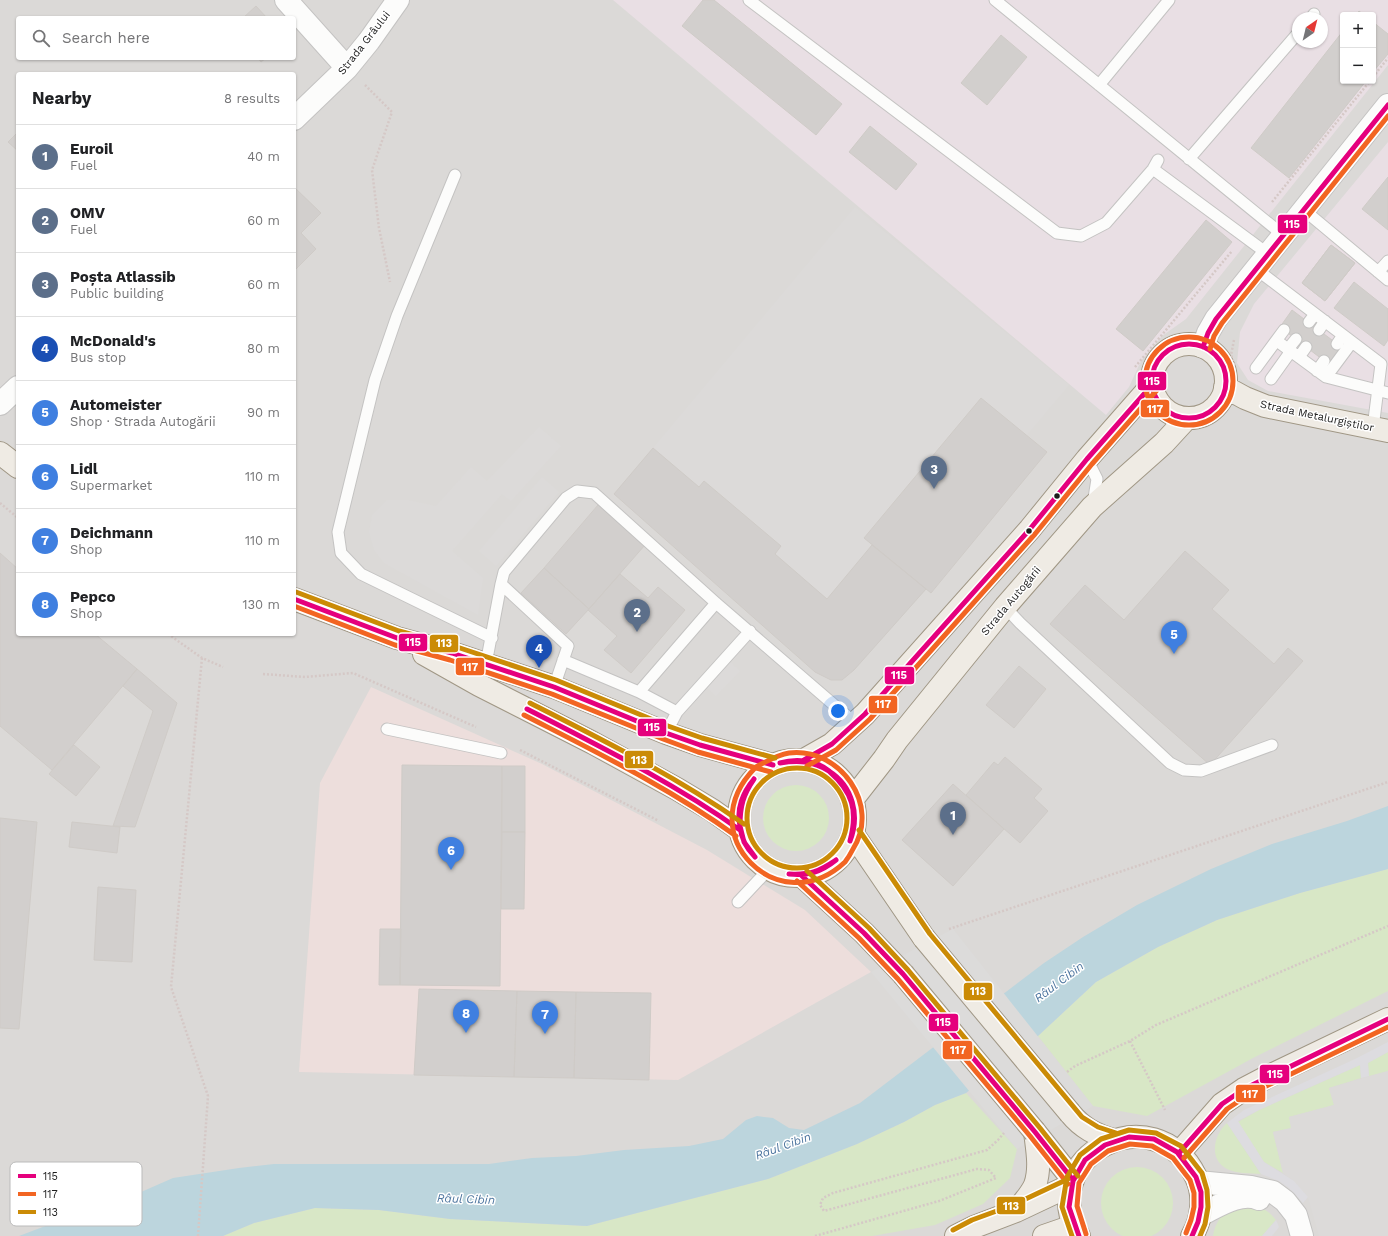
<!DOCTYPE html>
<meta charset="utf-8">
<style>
:root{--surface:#fff;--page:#f2f2f2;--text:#202124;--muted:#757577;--line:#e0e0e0;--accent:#db2777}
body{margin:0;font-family:"Work Sans",sans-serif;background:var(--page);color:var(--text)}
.controls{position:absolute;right:12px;top:12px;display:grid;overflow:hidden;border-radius:4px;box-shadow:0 1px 3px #0004}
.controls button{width:36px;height:36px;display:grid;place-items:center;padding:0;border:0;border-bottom:1px solid var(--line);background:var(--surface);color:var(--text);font:20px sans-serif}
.compass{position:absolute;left:1292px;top:12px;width:36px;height:36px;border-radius:50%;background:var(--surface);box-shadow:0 1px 3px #0004;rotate:35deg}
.you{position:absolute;left:838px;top:711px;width:14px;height:14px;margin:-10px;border:3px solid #fff;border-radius:50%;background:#1a73e8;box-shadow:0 0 0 6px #1a73e833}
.badge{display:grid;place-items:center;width:26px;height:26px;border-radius:50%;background:var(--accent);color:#fff;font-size:13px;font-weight:700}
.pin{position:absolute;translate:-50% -33px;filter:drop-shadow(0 1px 2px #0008)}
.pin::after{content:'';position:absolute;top:21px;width:14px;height:12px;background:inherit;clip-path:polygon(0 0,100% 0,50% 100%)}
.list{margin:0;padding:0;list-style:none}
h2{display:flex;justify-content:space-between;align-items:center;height:52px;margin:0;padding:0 16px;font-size:17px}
h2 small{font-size:13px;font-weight:400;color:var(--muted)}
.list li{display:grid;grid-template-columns:26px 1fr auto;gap:12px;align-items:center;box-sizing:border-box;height:64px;padding:0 16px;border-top:1px solid var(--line)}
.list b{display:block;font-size:15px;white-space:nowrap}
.list p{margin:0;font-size:13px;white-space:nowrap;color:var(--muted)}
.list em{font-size:13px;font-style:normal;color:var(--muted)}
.icon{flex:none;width:22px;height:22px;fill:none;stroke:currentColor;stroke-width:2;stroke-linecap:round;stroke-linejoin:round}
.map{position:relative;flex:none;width:1388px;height:1236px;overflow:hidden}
.search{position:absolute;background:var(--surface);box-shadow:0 1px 3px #0004;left:16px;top:16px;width:280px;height:44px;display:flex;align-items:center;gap:10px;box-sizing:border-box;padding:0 14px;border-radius:4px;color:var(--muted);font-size:15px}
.panel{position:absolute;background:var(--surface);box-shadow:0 1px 3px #0004;left:16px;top:72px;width:280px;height:564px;border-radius:4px}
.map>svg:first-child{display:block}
</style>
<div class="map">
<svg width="1388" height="1236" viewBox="0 0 1388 1236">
<rect width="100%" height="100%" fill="#ece9e6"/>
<path fill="#dbd9d7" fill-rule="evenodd" d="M 0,0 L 1388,0 L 1388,1236 L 0,1236 ZM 1343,15 L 1373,15 L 1373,81 L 1343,81 ZM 18,18 L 294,18 L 294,58 L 18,58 ZM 1298,18 L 1322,18 L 1322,42 L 1298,42 ZM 18,74 L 294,74 L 294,634 L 18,634 Z"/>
<path fill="#eddedc" d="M 371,687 L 542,764 L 707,850 L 805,910 L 871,972 L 678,1080 L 299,1072 L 320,783 Z"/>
<path fill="#e9dfe4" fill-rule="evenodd" d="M 613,0 L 1388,0 L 1388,65 L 1186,319 L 1162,336 L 1141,361 L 1129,387 L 1106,415 ZM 1343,15 L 1373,15 L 1373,81 L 1343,81 ZM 1298,18 L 1322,18 L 1322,42 L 1298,42 Z
M 1388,142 L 1388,413 L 1268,391 L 1248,380 L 1237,363 L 1240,332 L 1254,304 Z"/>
<path fill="#d8e7c6" d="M763 818a33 33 0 1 1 66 0a33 33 0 1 1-66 0Z
M 1388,869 L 1388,991 L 1253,1058 L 1147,1116 L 1093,1106 L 1038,1036 L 1096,982 L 1158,947 L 1217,920 L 1300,893 Z
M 1388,1052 L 1388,1071 L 1369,1076 L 1368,1063 Z
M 1360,1065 L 1361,1078 L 1329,1088 L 1334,1105 L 1289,1117 L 1292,1128 L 1273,1132 L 1283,1173 L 1264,1162 L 1238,1122 L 1259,1110 Z
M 966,1093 L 1017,1149 L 1010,1178 L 983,1204 L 935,1225 L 872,1236 L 223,1236 L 254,1223 L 315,1208 L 379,1210 L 450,1219 L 587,1226 L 768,1179 L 857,1144 L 904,1122 L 935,1105 Z
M 1227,1123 L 1261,1174 C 1250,1173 1237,1174 1227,1169 C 1208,1159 1214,1134 1227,1123 Z
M1101 1203a36 36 0 1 1 72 0a36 36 0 1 1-72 0Z
M 1233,1206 C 1252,1207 1263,1203 1276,1220 L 1262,1236 L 1213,1236 C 1215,1223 1222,1213 1233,1206 Z"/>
<path fill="#dcdad9" d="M 855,207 L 1069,385 L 1026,436 L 981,398 L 864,538 L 872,545 L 827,599 L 775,554 L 781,546 L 705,481 L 699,487 L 653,448 Z
M 539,427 L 561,446 L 511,501 L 502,494 L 452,551 L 483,578 L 478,615 L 384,563 L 374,550 L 369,532 L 372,515 L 387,500 L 408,500 L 436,506 L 471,467 L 487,481 Z
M 542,477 L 559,492 L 496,566 L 479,551 Z
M 725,657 L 740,671 L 716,696 L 702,683 Z
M 1388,1071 L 1388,1236 L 1319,1236 L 1308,1197 L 1294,1181 L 1283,1173 L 1273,1132 L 1291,1128 L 1289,1117 L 1334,1105 L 1329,1088 Z"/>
<path fill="#dddce0" d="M 1388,1042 L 1388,1052 L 1368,1063 L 1369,1076 L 1361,1078 L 1360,1065 L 1259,1110 L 1238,1121 L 1264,1162 L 1294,1181 L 1308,1197 L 1303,1203 L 1289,1188 L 1279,1181 L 1261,1174 L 1227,1123 L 1244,1110 L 1355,1059 Z
M 1276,1220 L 1279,1227 L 1272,1236 L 1262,1236 Z"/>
<path fill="#bcd5dd" d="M 1388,806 L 1388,869 L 1300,893 L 1217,920 L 1158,947 L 1096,982 L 1038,1036 L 966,1093 L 935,1105 L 904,1122 L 857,1144 L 768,1179 L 587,1226 L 450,1219 L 379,1210 L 315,1208 L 254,1223 L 223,1236 L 19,1236 L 56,1222 L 85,1207 L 132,1196 L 173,1178 L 239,1168 L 274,1164 L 489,1164 L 532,1158 L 576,1156 L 624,1150 L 689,1146 L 723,1139 L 746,1120 L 757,1116 L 773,1118 L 789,1128 L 804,1130 L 860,1103 L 1044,963 L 1083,937 L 1137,905 L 1211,869 L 1272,844 L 1347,821 Z"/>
<path fill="#dcdbda" d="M 953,929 L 1093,1106 L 1017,1149 L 871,972 Z"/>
<path fill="#d2cfcd" stroke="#cfcbc7" d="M 703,0 L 714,0 L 842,104 L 816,135 L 682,26 Z
M 256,6 L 267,18 L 243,18 Z
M 1359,11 L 1364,15 L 1356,15 Z
M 1373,22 L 1388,34 L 1388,54 L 1373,72 Z
M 1343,31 L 1343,81 L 1366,81 L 1289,178 L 1251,148 Z
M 1001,35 L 1027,57 L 987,105 L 961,83 Z
M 258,58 L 266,58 L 261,62 Z
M 870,126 L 917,164 L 896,190 L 849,152 Z
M 18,132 L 18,151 L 8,142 Z
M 1388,177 L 1388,230 L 1362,209 Z
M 294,187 L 321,213 L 301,233 L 316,249 L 295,270 L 294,269 Z
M 1206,220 L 1232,242 L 1143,351 L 1116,329 Z
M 1331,245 L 1355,263 L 1325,301 L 1302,283 Z
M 1331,245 L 1355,263 L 1325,301 L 1302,283 Z
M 1354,282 L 1388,309 L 1388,340 L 1384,346 L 1334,308 Z
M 1292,310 L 1344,349 L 1331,366 L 1280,327 Z
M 981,398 L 1047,452 L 931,593 L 864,538 Z
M 653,448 L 699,487 L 704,481 L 781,546 L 775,554 L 827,599 L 872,545 L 926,589 L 854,670 L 842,680 L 831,680 L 815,672 L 614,494 Z
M 598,505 L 645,545 L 589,609 L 544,568 Z
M 1185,551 L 1229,590 L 1212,609 L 1274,664 L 1288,648 L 1303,661 L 1210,765 L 1050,624 L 1085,585 L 1124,620 Z
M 0,553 L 18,569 L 18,634 L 95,634 L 137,669 L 52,770 L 0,726 Z
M 544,568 L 589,609 L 566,634 L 521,593 Z
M 620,574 L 648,598 L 658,587 L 685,610 L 631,673 L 604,650 L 617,636 L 588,610 Z
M 1019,666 L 1046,689 L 1014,728 L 986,705 Z
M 137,669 L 177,703 L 135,827 L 113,826 L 153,711 L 123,686 Z
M 74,745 L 100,767 L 76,796 L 49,774 Z
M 1005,757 L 1042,789 L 1034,798 L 1048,811 L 1020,843 L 966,795 L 994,762 L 998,765 Z
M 402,765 L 502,766 L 500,986 L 400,985 Z
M 502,766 L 525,766 L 525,832 L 502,832 Z
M 953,784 L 1004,829 L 953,886 L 902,840 Z
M 0,818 L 37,822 L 19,1029 L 0,1028 Z
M 72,822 L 120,827 L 117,853 L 69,847 Z
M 502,832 L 525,832 L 524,909 L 501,909 Z
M 98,887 L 136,890 L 132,962 L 94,960 Z
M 380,929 L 401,929 L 400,985 L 379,985 Z
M 419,989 L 517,991 L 514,1077 L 414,1075 Z
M 517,991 L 576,992 L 574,1078 L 514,1077 Z
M 576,992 L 651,993 L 649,1080 L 574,1078 Z"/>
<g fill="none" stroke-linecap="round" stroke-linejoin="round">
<g stroke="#c4c3c2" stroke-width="13">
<path id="lane" d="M 749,0 L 1057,233 L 1081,236 L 1106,223 L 1153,169 L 1158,160
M 995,0 L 1283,235
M 1311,18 L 1314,14
M 1099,85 L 1169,0
M 1189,159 L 1298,33
M 1153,169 L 1268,254
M 455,175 L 397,316 L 375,380 L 338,532 L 341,553 L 361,574 L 492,638
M 1304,210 L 1388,280
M 1256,269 L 1381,364 L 1373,428
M 1378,272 L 1388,261
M 1309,322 L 1315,314
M 1319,330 L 1325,321
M 1277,341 L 1326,377 L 1388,393
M 1337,344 L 1343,335
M 1288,349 L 1296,339
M 1299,357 L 1306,347
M 1256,368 L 1284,330
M 1317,371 L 1324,361
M 1326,377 L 1352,342
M 1271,379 L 1291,351
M 1087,459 L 1097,479 L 1093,504
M 1005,607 L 1020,623 L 1170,763 L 1184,770 L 1201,771 L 1272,745
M 563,660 L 639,692 L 716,603
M 486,664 L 501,584
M 554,687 L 568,646 L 501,584 L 504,572 L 566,498 L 577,491 L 594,493 L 716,603 L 855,723
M 639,692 L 677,712 L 750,631
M 387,729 L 501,753
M 666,733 L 677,712
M 738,902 L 769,869"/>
</g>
<g stroke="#c4c3c2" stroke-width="24">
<path id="street" d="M 286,0 L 347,68
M 294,119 L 347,68 L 369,41 L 398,0
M 1203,347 L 1208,333 L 1216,319 L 1388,105
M 0,404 L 18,387
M 1198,1182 L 1251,1187 L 1273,1192 L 1285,1201 L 1296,1215 L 1302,1236
M 1200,1215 C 1217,1207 1240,1191 1259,1199"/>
</g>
<g stroke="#a09785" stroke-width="24">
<path id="primary" d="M1152 381a37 37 0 1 1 74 0a37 37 0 1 1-74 0Z
M 1225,387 L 1245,398 L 1265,406 L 1388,431
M 0,453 L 18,467
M 294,599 L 397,638 L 452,653 L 554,687 L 666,733 L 700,745 L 773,765
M 424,654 L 479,685 L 593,743 L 677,789 L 712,810 L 740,830
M 804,760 L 832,744 L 865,714 L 1030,529 L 1087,459 L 1152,385
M739 818a58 58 0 1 1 116 0a58 58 0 1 1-116 0Z
M 852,800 L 884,759 L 897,740 L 1005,607 L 1092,507 L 1164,443 L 1187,418
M 853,834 L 924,938
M 802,876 L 864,933 L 903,974
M 1070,1113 C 1082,1128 1096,1135 1114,1140
M 1035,1132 L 1073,1180
M 1179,1153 L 1222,1104 L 1244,1089 L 1265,1078 L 1388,1019
M 1017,1210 C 1024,1202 1031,1194 1035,1185 C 1041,1168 1037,1149 1035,1132
M 956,1236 L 974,1227 L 1016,1211 L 1071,1185
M 1044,1236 L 1073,1226
M 1079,1236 C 1034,1155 1155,1093 1196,1177 C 1205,1196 1202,1219 1192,1236"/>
</g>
<path stroke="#d5c8c6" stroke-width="2.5" stroke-dasharray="2 2" stroke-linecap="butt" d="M 1373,77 L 1388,58
M 365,85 L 392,112 L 372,170 L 379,228 L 390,282
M 1272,202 L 1370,81
M 1234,340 L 1231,355 L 1235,366
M 1135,367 L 1232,251
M 0,503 L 18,518
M 168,634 L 202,658 L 223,667
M 263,674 L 305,677 L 353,673 L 476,727
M 520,750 L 659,821
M 949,929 L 1388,782
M 1130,1041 L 1165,1110
M 1067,1072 L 1075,1066 L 1130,1041 L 1156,1025 L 1388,926
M 198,1236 L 208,1096 L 171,987 L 202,658
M 815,1236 L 939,1201 L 996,1178 L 989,1170 L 977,1169 L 824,1211 L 820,1205 L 823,1198 L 833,1193 L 987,1150 L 998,1140 L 1004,1133"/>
<use href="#lane" stroke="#fcfcfb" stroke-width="11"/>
<use href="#street" stroke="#fcfcfb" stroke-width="22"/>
<use href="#primary" stroke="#efebe4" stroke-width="22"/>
<g stroke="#a09785" stroke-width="24" stroke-linecap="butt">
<path id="primary-bridge" d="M 924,938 L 1070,1113
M 903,974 L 1035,1132"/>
</g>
<use href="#primary-bridge" stroke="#efebe4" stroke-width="22"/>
<g stroke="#fff" stroke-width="8">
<path id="bus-1" d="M1152 381a37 37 0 1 1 74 0a37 37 0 1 1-74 0Z
M 1203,347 L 1208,333 L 1216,319 L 1388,105
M 294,599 L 397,638 L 452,653 L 554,687 L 666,733 L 700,745 L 773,765
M 527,709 C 599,746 674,783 740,830
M 804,760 L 832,744 L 865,714 L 1030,529 L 1087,459 L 1152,385
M 780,763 C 796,758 816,760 829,771
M 780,763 C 799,760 812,761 829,771
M 829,771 C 853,786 860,816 850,841
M 829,771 C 853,792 858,811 850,841
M 740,826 L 744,842 L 755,857
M 740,826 C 741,838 746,848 755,857
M 740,826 C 736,809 743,792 754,779
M 740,826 C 740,806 743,795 754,779
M 789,874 C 810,875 818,872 836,860
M 789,874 C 808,876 821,872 836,860
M 802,876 L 864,933 L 903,974 L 1035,1132 L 1073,1180
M 1179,1153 L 1222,1104 L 1244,1089 L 1388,1019
M 1079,1236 L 1069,1207 L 1073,1181 L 1085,1160 L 1105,1145 L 1129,1137 L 1154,1139 L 1177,1152 L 1196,1177 L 1201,1192 L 1201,1207 L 1198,1222 L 1192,1236"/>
</g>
<g stroke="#fff" stroke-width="8">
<path id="bus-2" d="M1145 381a44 44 0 1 1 88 0a44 44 0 1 1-88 0Z
M 1210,349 L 1214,336 L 1222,323 L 1388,116
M 294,606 L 395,645 L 450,660 L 552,694 L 663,739 L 698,752 L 771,772
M 524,715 C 596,752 670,788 736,836
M 807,766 L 836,750 L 870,719 L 1035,534 L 1092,464 L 1157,390
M 755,768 C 689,835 780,923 845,862 C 848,858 851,853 853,849 C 881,805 840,747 789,753 C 777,755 767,761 756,767
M 797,881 L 859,938 L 898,979 L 1030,1136 L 1068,1184
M 1184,1158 L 1227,1109 L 1248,1095 L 1388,1027
M 1086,1234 L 1077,1206 L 1079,1183 L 1091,1164 L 1108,1151 L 1130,1144 L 1152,1146 L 1173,1158 L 1190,1180 L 1194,1193 L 1194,1207 L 1191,1220 L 1186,1233"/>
</g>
<g stroke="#fff" stroke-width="8">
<path id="bus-3" d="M 296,592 L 399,631 L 454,646 L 556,680 L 668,726 L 702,738 L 775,758
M 530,703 C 603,740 677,777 744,824
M747 818a50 50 0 1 1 100 0a50 50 0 1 1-100 0Z
M 859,830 L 930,934 L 1082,1117 L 1098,1127 L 1116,1133
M 807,871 L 869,928 L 908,970 L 1040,1128 L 1078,1176
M 953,1230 L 972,1220 L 1013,1205 L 1068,1179
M 1072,1236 L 1062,1207 L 1067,1177 L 1080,1155 L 1101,1139 L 1129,1130 L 1156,1133 L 1181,1146 L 1202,1173 L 1207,1190 L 1208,1207 L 1205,1224 L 1200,1236"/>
</g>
<use href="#bus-1" stroke="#e5007d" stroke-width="5"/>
<use href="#bus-2" stroke="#f26522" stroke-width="5"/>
<use href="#bus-3" stroke="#cb8b06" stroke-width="5"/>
</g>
<g fill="#1d1d1d" stroke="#fff" stroke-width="1.5">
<circle cx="1057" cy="496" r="3.5"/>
<circle cx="1029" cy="531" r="3.5"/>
</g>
<g text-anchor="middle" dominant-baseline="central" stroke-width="3" stroke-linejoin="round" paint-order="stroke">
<g font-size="11" fill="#1d1d1d" stroke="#fff">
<text transform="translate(364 43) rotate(-52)">Strada Grâului</text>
<text transform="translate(1317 416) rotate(12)">Strada Metalurgiștilor</text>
<text transform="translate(1011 601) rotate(-50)">Strada Autogării</text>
</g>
<g font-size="12" font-style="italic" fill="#4d759f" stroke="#fff">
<text transform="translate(1059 982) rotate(-37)">Râul Cibin</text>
<text transform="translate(783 1146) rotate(-20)">Râul Cibin</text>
<text transform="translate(466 1199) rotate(2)">Râul Cibin</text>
</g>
</g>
<rect x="10" y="1162" width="132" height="64" rx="6" fill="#fff" stroke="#bbb" stroke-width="1"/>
<rect x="18" y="1174" width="18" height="4" fill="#e5007d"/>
<rect x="18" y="1192" width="18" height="4" fill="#f26522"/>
<rect x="18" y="1210" width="18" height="4" fill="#cb8b06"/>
<g font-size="11" fill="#1d1d1d">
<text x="43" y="1180">115</text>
<text x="43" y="1198">117</text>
<text x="43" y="1216">113</text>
</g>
<g stroke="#fff" stroke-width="1.5">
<rect x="1277" y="214" width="31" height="20" rx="4" fill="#e5007d"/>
<rect x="1137" y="371" width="30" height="20" rx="4" fill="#e5007d"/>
<rect x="1140" y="399" width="30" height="19" rx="4" fill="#f26522"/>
<rect x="398" y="633" width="30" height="19" rx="4" fill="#e5007d"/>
<rect x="429" y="634" width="30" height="19" rx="4" fill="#cb8b06"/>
<rect x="455" y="657" width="30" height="19" rx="4" fill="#f26522"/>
<rect x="884" y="666" width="31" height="19" rx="4" fill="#e5007d"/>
<rect x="868" y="695" width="30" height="19" rx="4" fill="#f26522"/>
<rect x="637" y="718" width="30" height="19" rx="4" fill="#e5007d"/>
<rect x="624" y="750" width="30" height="19" rx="4" fill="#cb8b06"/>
<rect x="963" y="982" width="30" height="19" rx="4" fill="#cb8b06"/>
<rect x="928" y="1013" width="31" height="19" rx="4" fill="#e5007d"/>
<rect x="942" y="1040" width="31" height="20" rx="4" fill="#f26522"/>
<rect x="1259" y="1064" width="31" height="20" rx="4" fill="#e5007d"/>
<rect x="1235" y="1084" width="31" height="19" rx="4" fill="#f26522"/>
<rect x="996" y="1196" width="30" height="19" rx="4" fill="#cb8b06"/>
</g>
<g font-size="11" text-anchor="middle" font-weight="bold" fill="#fff">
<text x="1292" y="228">115</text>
<text x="1152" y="385">115</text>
<text x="1155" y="413">117</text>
<text x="413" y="646">115</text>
<text x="444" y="647">113</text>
<text x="470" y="671">117</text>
<text x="899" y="679">115</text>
<text x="883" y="708">117</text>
<text x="652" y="731">115</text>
<text x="639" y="764">113</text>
<text x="978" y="995">113</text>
<text x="943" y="1026">115</text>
<text x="958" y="1054">117</text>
<text x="1275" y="1078">115</text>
<text x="1250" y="1098">117</text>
<text x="1011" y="1210">113</text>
</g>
</svg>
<div class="controls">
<button>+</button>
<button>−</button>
</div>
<svg class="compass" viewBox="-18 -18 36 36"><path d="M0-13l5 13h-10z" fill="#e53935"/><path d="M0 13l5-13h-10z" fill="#757577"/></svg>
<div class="you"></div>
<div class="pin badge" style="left:953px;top:835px;background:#5c6f8a">1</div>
<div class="pin badge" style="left:637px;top:632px;background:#5c6f8a">2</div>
<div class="pin badge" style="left:934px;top:489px;background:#5c6f8a">3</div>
<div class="pin badge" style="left:539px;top:668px;background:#1a4fb4">4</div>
<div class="pin badge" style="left:1174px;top:654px;background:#3f7fe0">5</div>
<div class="pin badge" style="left:451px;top:870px;background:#3f7fe0">6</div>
<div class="pin badge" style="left:545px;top:1034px;background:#3f7fe0">7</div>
<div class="pin badge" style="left:466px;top:1033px;background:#3f7fe0">8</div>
<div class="search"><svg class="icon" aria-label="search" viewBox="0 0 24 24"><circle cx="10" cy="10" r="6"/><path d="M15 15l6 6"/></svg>Search here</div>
<section class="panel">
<h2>Nearby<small>8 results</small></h2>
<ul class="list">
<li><span class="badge" style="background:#5c6f8a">1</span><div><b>Euroil</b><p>Fuel</p></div><em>40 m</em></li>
<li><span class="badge" style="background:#5c6f8a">2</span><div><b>OMV</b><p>Fuel</p></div><em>60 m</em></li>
<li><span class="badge" style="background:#5c6f8a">3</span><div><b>Poșta Atlassib</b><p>Public building</p></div><em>60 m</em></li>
<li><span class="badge" style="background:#1a4fb4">4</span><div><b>McDonald's</b><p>Bus stop</p></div><em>80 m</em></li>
<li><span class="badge" style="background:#3f7fe0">5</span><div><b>Automeister</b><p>Shop · Strada Autogării</p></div><em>90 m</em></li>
<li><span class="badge" style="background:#3f7fe0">6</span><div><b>Lidl</b><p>Supermarket</p></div><em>110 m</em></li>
<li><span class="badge" style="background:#3f7fe0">7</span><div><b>Deichmann</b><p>Shop</p></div><em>110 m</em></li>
<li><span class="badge" style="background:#3f7fe0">8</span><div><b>Pepco</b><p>Shop</p></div><em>130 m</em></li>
</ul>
</section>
</div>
